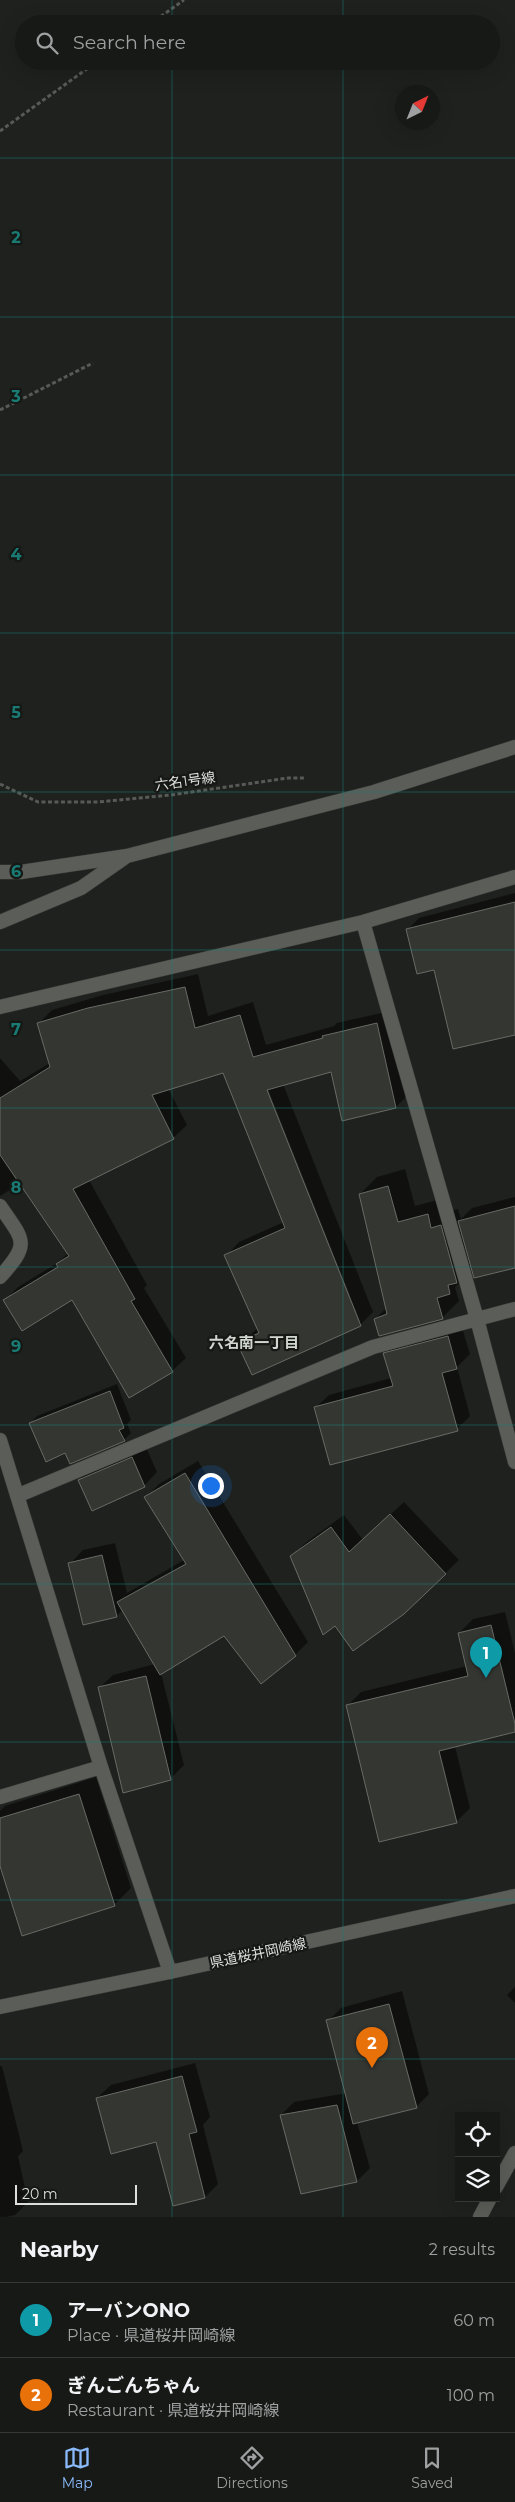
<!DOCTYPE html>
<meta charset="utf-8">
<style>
:root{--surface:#161916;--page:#1f221f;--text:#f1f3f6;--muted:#9ea0a1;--line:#353835;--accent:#8bbafc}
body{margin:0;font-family:Montserrat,"Noto Sans JP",sans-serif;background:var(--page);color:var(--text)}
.controls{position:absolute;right:15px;bottom:15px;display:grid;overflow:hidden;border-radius:0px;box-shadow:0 5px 20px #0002}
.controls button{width:45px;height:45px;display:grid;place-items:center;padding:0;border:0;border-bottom:1px solid var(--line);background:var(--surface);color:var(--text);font:25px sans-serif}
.compass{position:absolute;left:395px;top:85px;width:45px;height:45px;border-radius:50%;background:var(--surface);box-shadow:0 5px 20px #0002;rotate:43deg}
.scale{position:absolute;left:15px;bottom:12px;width:122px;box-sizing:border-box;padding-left:5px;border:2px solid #dedfdc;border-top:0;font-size:14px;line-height:18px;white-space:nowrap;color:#dedfdc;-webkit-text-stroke:4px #151814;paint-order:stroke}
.you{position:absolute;left:210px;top:1485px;width:18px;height:18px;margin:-12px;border:4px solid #fff;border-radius:50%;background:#1a73e8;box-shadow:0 0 0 8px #1a73e833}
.badge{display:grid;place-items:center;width:32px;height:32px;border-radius:50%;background:var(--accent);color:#fff;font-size:16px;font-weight:700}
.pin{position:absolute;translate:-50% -41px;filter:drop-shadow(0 1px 2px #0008)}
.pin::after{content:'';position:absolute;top:26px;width:18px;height:15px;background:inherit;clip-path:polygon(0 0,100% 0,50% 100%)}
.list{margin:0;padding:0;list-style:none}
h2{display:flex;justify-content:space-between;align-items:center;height:65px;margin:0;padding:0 20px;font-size:21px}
h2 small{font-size:16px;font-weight:400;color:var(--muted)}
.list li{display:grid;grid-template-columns:32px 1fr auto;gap:15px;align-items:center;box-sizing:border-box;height:75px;padding:0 20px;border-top:1px solid var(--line)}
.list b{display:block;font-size:19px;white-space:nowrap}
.list p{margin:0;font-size:16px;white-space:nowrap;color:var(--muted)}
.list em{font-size:16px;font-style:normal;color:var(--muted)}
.icon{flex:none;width:28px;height:28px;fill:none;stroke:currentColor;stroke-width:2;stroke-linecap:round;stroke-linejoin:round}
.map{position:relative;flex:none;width:515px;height:2217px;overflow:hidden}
.search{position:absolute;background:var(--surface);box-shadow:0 5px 20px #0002;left:15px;right:15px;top:15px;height:55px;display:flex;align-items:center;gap:12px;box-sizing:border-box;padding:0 18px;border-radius:28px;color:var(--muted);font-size:19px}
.sheet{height:215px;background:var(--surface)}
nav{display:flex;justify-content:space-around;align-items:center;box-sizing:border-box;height:70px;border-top:1px solid var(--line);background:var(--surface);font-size:14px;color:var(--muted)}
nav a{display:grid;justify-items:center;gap:2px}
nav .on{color:var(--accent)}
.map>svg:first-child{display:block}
</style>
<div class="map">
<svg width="515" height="2217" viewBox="0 0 515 2217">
<rect width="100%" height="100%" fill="#1e211d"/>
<path fill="#0007" fill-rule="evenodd" d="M 515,893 L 515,1034 L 435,969 L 407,930 L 419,918 Z
M 198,974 L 208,1016 L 253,1002 L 266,1045 L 334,1026 L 337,1023 L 390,1011 L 409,1094 L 396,1107 L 332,1071 L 283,1084 L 373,1312 L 360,1325 L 239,1344 L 258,1328 L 226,1256 L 239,1242 L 284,1222 L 224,1071 L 168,1088 L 187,1125 L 173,1138 L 89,1180 L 147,1285 L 144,1288 L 186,1358 L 172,1371 L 73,1298 L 5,1300 L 18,1287 L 59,1262 L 68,1253 L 21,1183 L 0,1196 L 0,1058 L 20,1081 L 50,1063 L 39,1023 L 52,1010 L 103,995 ZM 266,1084 L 360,1321 L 357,1321 L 263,1085 Z
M 405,1169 L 415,1206 L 445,1198 L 448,1211 L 458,1209 L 461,1219 L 472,1208 L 515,1197 L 515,1266 L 472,1266 L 466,1273 L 467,1276 L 455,1287 L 459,1301 L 442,1318 L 375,1319 L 387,1307 L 360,1194 L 377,1177 Z
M 461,1324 L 470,1354 L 457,1367 L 470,1416 L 457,1429 L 315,1408 L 329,1395 L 391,1378 L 385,1354 L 398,1341 Z
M 117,1384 L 131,1420 L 127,1424 L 131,1433 L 124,1440 L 30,1423 L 37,1416 Z
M 145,1445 L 157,1472 L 144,1486 L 79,1480 L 92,1467 Z
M 198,1461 L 308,1642 L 295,1655 L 224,1635 L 161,1673 L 184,1765 L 171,1778 L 99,1688 L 113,1675 L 155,1664 L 123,1610 L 116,1616 L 70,1564 L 83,1550 L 115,1543 L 127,1593 L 184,1560 L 146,1497 L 159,1484 Z
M 404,1502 L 459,1560 L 404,1613 L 335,1624 L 291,1557 L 305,1543 L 344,1515 L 363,1540 Z
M 505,1612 L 515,1653 L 515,1731 L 455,1746 L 470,1808 L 456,1822 L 347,1706 L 361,1692 L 467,1666 L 459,1633 L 473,1619 Z
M 96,1777 L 131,1888 L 114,1905 L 0,1862 L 0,1811 L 5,1806 Z
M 515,1987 L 515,2003 L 507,1995 Z
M 402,1991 L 429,2094 L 416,2107 L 357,2122 L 370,2168 L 357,2181 L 281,2115 L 294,2102 L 347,2093 L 328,2021 L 341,2008 Z
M 195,2063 L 210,2117 L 203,2125 L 218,2184 L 205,2197 L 156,2141 L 97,2098 L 111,2085 Z
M 0,2066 L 2,2066 L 23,2151 L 18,2156 L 28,2202 L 15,2215 L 6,2217 L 0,2217 Z"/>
<path fill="#343632" stroke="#686b65" d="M 515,902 L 515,1035 L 453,1049 L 434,970 L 417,974 L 406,929 Z
M 185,987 L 195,1028 L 240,1015 L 253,1057 L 323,1038 L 322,1036 L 377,1023 L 396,1108 L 342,1121 L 331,1072 L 267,1090 L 361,1326 L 252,1375 L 237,1343 L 259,1333 L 224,1255 L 285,1228 L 223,1073 L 152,1095 L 174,1139 L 73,1189 L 135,1299 L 131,1301 L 173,1372 L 129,1398 L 72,1300 L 22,1331 L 3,1300 L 58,1267 L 56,1264 L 69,1256 L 0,1155 L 0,1098 L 50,1067 L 37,1023 L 88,1008 Z
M 388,1186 L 398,1222 L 428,1214 L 431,1228 L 441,1225 L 457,1283 L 448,1285 L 450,1294 L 437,1298 L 443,1319 L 379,1336 L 374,1319 L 387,1314 L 359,1194 Z
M 515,1206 L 515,1268 L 474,1278 L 458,1221 Z
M 448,1336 L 457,1369 L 442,1373 L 458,1431 L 330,1465 L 314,1407 L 393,1386 L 383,1353 Z
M 110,1391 L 124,1428 L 119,1430 L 125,1441 L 70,1464 L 65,1453 L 46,1462 L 29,1423 Z
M 132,1457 L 145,1487 L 92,1511 L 78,1480 Z
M 185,1473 L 296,1656 L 261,1684 L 224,1636 L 160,1675 L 117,1602 L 186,1564 L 144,1497 Z
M 390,1514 L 446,1574 L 404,1614 L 353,1651 L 335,1626 L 323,1635 L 290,1556 L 331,1527 L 349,1552 Z
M 102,1555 L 117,1617 L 83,1625 L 68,1563 Z
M 491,1625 L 515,1724 L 515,1732 L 439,1751 L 457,1823 L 379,1842 L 346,1705 L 468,1676 L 458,1633 Z
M 146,1676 L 171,1780 L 123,1793 L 98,1687 Z
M 79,1794 L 115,1906 L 22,1936 L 0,1866 L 0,1818 Z
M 389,2004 L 417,2108 L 353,2124 L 326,2020 Z
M 182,2076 L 197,2132 L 189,2134 L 205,2198 L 173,2206 L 156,2142 L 111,2154 L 96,2098 Z
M 337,2105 L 357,2182 L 301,2194 L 280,2115 Z"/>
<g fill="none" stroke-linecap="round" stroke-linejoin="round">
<g stroke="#3b3e3a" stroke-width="15">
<path id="minor" d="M 0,872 L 21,872 L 127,856 L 374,792 L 515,747
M 0,922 L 81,888 L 124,858
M 363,922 L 477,1319 L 515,1462
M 0,1007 L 363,922 L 515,877
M 0,1206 C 24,1241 31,1243 0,1277
M 0,1440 L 101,1767 L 170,1972
M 19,1495 L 373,1347 L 515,1309
M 0,1797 L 101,1767
M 496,2187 L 515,2153
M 480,2217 L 490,2198"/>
</g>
<g stroke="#3b3e3a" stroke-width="15">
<path id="secondary" d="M 0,2007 L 170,1972 L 515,1896"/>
</g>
<path stroke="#585a57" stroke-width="3" stroke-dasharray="4 2.5" stroke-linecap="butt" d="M 150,24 L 184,0
M 0,131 L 98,61
M 0,410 L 93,363
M 0,784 L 38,802 L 98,802 L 171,795 L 288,778 L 304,778"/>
<use href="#minor" stroke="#5a5d58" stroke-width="14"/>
<use href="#secondary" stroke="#5a5d58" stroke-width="14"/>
</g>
<path fill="none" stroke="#197b74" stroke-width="1" stroke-opacity="0.55" d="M 172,0 L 172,24M 343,0 L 343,24M 172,61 L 172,2217M 343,61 L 343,2217M 0,158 L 515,158M 0,317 L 515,317M 0,475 L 515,475M 0,633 L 515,633M 0,792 L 515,792M 0,950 L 515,950M 0,1108 L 515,1108M 0,1267 L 515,1267M 0,1425 L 515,1425M 0,1584 L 515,1584M 0,1742 L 515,1742M 0,1900 L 515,1900M 0,2059 L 515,2059"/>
<g text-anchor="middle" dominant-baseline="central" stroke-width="4.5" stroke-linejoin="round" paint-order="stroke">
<g font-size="14" fill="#dedfdc" stroke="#151814">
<text transform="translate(185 781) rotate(-8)">六名1号線</text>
<text transform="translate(258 1953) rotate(-12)">県道桜井岡崎線</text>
</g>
<g font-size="15" font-weight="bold" fill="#d2d6d0" stroke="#151814">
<text x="254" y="1342">六名南一丁目</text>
</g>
</g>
<g font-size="16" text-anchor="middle" font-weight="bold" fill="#197b74" stroke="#151814" stroke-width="4.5" stroke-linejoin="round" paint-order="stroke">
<text x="16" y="243">2</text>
<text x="16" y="402">3</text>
<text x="16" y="560">4</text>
<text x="16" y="718">5</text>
<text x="16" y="877">6</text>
<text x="16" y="1035">7</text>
<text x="16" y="1193">8</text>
<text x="16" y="1352">9</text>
</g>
</svg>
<div class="controls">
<button><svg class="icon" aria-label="locate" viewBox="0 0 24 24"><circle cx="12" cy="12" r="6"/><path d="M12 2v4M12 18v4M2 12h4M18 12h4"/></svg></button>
<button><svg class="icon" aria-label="layers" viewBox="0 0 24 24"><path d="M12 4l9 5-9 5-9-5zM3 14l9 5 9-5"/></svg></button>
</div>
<svg class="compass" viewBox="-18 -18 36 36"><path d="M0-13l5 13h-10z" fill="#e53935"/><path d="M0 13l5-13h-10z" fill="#9ea0a1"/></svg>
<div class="scale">20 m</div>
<div class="you"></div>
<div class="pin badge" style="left:486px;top:1678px;background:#0f9aa8">1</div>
<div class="pin badge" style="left:372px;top:2068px;background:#e8710a">2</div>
<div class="search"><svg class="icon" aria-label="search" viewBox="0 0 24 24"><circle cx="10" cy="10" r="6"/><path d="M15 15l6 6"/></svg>Search here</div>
</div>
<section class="sheet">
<h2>Nearby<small>2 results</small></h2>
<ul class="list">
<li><span class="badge" style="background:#0f9aa8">1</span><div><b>アーバンONO</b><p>Place · 県道桜井岡崎線</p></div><em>60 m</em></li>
<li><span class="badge" style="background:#e8710a">2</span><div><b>ぎんごんちゃん</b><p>Restaurant · 県道桜井岡崎線</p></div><em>100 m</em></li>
</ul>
</section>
<nav>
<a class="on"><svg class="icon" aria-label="map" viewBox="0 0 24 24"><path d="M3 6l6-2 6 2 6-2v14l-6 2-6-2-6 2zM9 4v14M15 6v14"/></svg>Map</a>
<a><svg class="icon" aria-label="directions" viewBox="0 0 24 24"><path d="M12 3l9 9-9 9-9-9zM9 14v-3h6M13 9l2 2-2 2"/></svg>Directions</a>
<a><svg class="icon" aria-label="saved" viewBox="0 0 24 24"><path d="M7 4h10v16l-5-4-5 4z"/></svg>Saved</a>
</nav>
